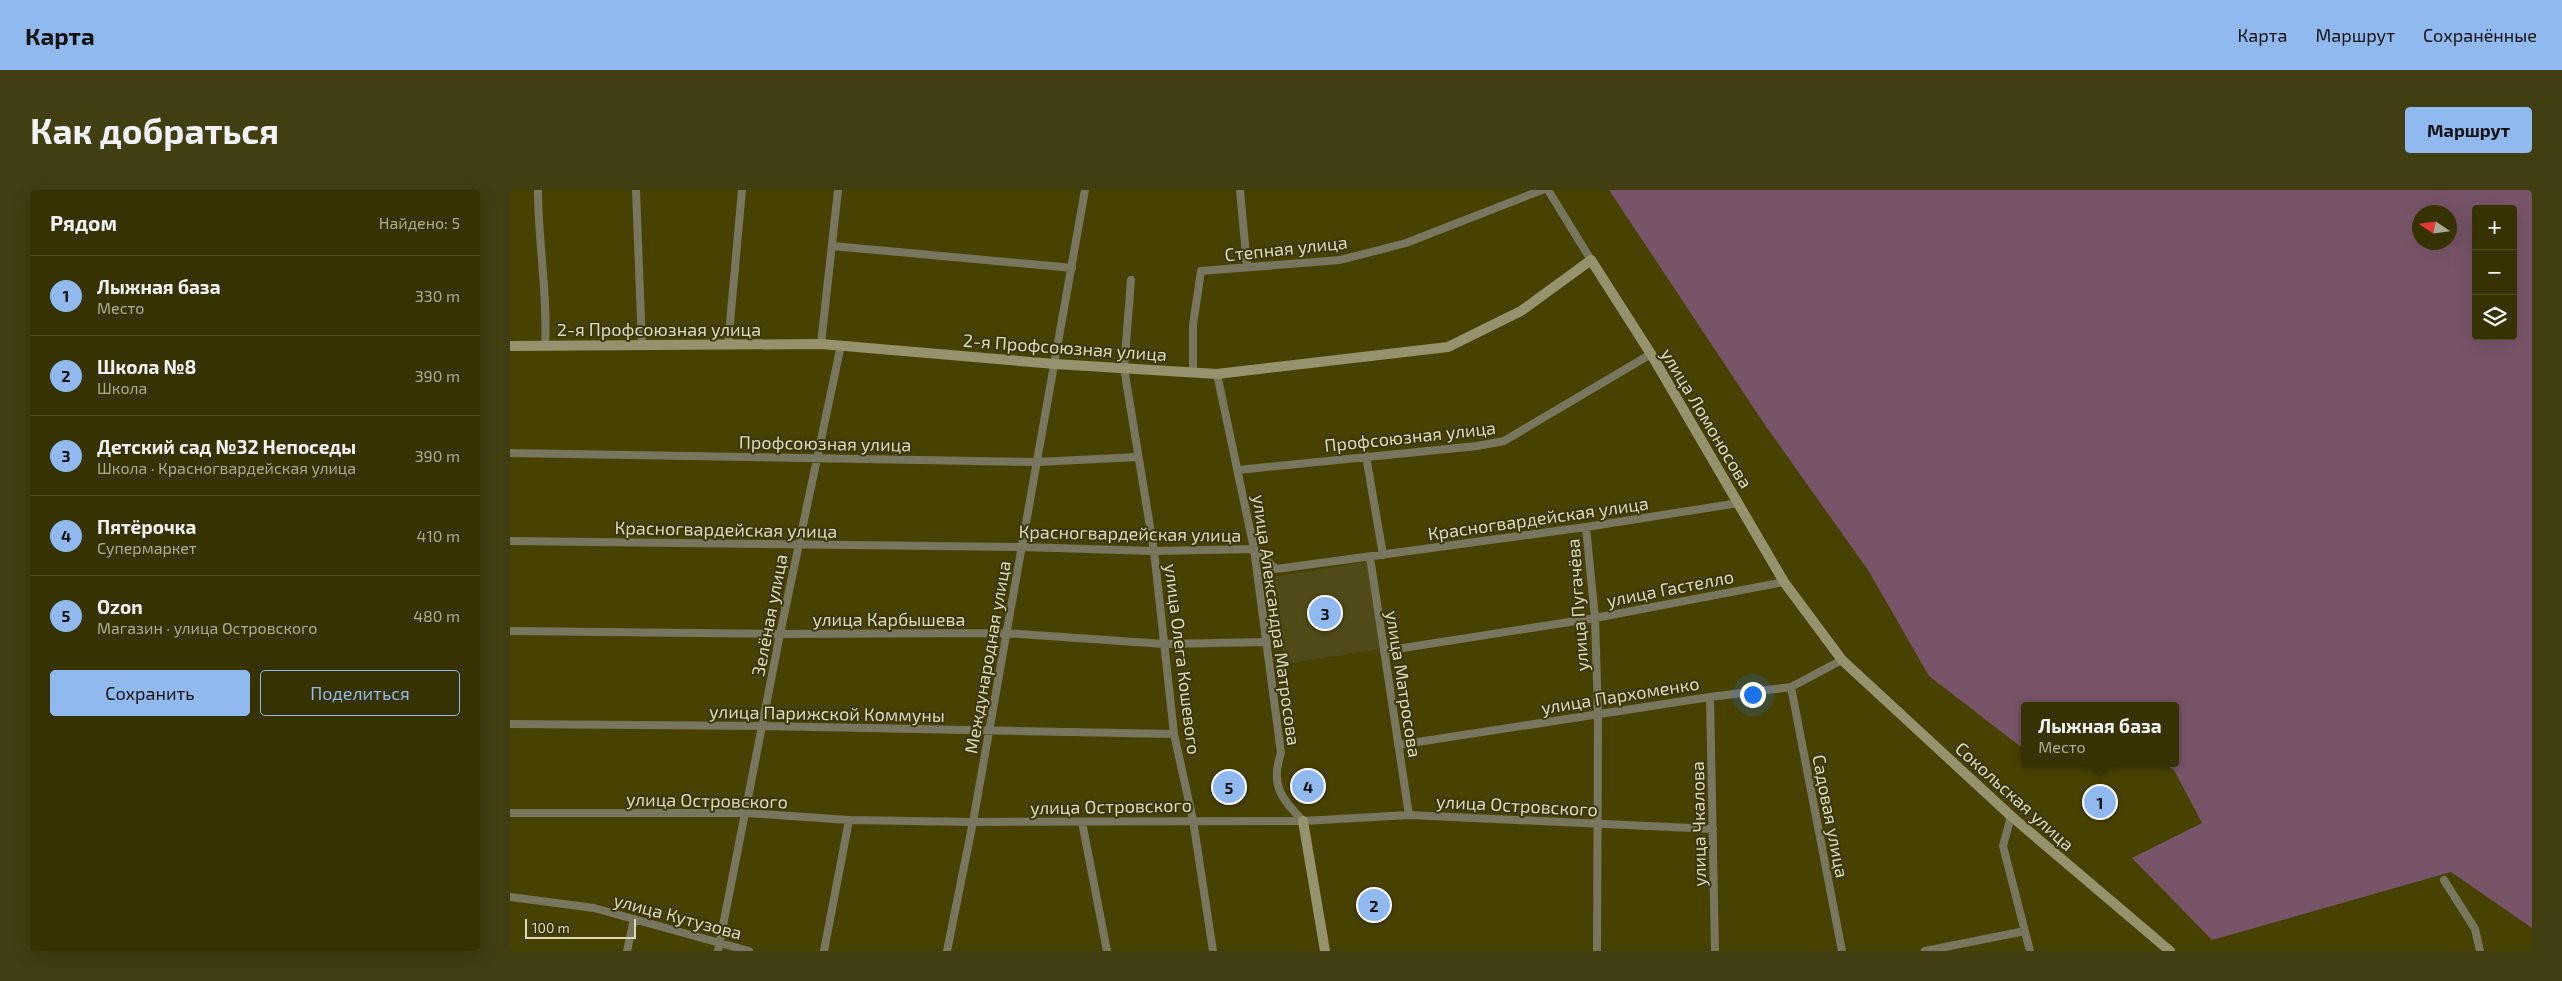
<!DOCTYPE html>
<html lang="ru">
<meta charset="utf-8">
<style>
:root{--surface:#363202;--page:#413e11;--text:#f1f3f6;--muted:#aa9;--line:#504d24;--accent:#90b9f0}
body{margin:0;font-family:"Exo 2",sans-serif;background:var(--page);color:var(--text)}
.controls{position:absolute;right:15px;top:15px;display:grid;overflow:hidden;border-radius:5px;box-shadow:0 5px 20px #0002}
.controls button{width:45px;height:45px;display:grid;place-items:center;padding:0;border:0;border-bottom:1px solid var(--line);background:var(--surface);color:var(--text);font:25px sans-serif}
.compass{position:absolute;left:1902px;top:15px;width:45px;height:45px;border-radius:50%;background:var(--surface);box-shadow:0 5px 20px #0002;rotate:283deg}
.scale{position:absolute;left:15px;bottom:12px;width:111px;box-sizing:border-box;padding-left:5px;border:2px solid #dbd9bc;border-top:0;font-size:14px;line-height:18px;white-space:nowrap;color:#dbd9bc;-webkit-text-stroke:4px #3c370b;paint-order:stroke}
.you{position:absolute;left:1242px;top:504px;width:18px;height:18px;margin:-12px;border:4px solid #fff;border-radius:50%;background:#1a73e8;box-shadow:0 0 0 8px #1a73e833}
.badge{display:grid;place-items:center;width:32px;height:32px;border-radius:50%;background:var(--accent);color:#111;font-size:16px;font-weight:700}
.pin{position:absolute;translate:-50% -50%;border:2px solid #fff;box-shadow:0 1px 5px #0006}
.popup{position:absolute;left:1511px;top:512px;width:158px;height:65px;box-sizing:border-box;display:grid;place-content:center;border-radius:5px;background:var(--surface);filter:drop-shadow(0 1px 4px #0005);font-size:16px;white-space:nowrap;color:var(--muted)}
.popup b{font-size:19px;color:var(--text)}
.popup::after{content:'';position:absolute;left:50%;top:100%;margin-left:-10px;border:10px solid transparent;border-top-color:var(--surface)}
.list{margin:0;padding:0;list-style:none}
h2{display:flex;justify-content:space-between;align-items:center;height:65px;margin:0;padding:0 20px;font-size:21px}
h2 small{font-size:16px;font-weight:400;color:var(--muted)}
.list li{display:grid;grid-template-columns:32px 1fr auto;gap:15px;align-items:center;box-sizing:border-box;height:80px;padding:0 20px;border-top:1px solid var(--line)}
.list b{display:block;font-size:19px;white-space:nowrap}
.list p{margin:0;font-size:16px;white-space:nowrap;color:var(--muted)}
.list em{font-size:16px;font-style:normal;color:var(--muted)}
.actions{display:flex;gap:10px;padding:15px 20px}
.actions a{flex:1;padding:11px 0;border:1px solid var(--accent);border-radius:5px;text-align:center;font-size:18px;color:var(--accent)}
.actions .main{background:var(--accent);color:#111}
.icon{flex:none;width:28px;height:28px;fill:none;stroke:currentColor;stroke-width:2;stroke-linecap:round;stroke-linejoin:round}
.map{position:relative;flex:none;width:2022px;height:761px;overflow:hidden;border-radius:5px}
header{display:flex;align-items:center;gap:30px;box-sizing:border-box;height:70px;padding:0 25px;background:var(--accent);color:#111}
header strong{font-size:24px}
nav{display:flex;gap:28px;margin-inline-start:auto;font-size:18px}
.intro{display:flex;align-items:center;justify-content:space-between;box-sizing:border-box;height:120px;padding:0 30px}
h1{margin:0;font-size:35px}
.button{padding:12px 22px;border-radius:5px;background:var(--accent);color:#111;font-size:18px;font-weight:700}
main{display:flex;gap:30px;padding:0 30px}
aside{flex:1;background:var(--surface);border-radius:5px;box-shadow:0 5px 20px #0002}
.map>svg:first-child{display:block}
</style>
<header>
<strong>Карта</strong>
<nav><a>Карта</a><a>Маршрут</a><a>Сохранённые</a></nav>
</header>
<div class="intro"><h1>Как добраться</h1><a class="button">Маршрут</a></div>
<main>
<aside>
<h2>Рядом<small>Найдено: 5</small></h2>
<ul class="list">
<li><span class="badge">1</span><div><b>Лыжная база</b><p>Место</p></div><em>330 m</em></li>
<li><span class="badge">2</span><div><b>Школа №8</b><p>Школа</p></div><em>390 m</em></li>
<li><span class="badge">3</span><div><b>Детский сад №32 Непоседы</b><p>Школа · Красногвардейская улица</p></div><em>390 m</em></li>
<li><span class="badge">4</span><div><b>Пятёрочка</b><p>Супермаркет</p></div><em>410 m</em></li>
<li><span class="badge">5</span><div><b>Ozon</b><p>Магазин · улица Островского</p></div><em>480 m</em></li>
</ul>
<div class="actions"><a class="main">Сохранить</a><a>Поделиться</a></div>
</aside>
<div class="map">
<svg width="2022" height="761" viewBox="0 0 2022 761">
<rect width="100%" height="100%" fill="#484202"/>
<path fill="#4f4a17" d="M 857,372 L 870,459 L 775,474 L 761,387 Z"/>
<path fill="#785469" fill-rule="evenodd" d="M 1099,0 L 2022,0 L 2022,738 L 1941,682 L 1702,750 L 1622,668 L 1692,633 L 1664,580 L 1653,573 L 1665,573 L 1665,516 L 1515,516 L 1515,560 L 1419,486 L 1358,380 L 1255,235 ZM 1966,19 L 2003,19 L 2003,146 L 1966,146 ZM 1940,22 L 1940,52 L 1910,52 L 1910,22 Z"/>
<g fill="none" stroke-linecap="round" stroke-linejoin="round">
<path stroke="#78765e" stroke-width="8" d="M 28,0 C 28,52 38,104 35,156
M 126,0 L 132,156
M 730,0 L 737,76
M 1038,0 L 1081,70
M 323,56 L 562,78
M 621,90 L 614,178 L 644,361 L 664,544 L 683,630 L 703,761
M 311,154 L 328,0
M 218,155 L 232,0
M 683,183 L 683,135 L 691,81 L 830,70 L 896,53 L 1032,0
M 707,184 L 744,359 L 771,563 C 760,595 771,608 793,631
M 0,263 L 527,272 L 628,267
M 856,266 L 873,365
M 728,280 L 967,256 L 994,251 L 1141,164
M 1076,337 L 1085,428 L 1088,524 L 1087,761
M 0,351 L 511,357 L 644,361 L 744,359 L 766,379 L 1076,337 L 1229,313
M 860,367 L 899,625
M 0,441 L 270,444 L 495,443 L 654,454 L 757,452
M 874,461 L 1085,428 L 1274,392
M 1281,497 L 1332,761
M 1200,507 L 1205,761
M 0,534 L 253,536 L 664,544
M 888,555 L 1200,507 L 1281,497 L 1332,470
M 0,623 L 237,623 L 339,630 L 463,632 L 793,631 L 899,625 L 1203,639
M 1501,626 L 1493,656 L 1520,761
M 572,632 L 597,761
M 1934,690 L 1965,739 L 1970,761
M 0,707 L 84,718 L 239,761
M 117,761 L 124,729
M 208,761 L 270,444 L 331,155
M 314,761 L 339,630
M 437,761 L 463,632 L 575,0
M 1415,761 L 1515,741"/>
<path stroke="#96926d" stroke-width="10" d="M 0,156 L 311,154 L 545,174 L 707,184 L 938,157 L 1011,121 L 1081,70 L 1141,164 L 1274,392 L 1332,470 L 1501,626 L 1660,761
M 793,631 L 815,761"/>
</g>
<g text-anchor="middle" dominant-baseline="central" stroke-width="4" stroke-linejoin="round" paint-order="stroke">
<g font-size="18" fill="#dbd9bc" stroke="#3c370b">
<text transform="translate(776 58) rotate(-6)">Степная улица</text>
<text x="149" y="139">2-я Профсоюзная улица</text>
<text transform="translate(555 157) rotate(4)">2-я Профсоюзная улица</text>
<text transform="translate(1197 228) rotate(59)">улица Ломоносова</text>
<text transform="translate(900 246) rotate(-6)">Профсоюзная улица</text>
<text transform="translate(315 253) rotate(1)">Профсоюзная улица</text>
<text transform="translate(1028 328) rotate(-8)">Красногвардейская улица</text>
<text transform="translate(216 339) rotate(1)">Красногвардейская улица</text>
<text transform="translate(620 343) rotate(1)">Красногвардейская улица</text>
<text transform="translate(1160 398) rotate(-11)">улица Гастелло</text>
<text transform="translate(1067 415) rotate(-94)">улица Пугачёва</text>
<text transform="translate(259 425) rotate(-79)">Зелёная улица</text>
<text x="379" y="429">улица Карбышева</text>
<text transform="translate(767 430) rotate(82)">улица Александра Матросова</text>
<text transform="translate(477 467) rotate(-80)">Международная улица</text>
<text transform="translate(673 469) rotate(83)">улица Олега Кошевого</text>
<text transform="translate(894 494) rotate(81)">улица Матросова</text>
<text transform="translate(1110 505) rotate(-9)">улица Пархоменко</text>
<text transform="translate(317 523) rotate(1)">улица Парижской Коммуны</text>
<text transform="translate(1505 606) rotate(42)">Сокольская улица</text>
<text transform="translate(197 610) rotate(1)">улица Островского</text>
<text transform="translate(1007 615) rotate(3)">улица Островского</text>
<text transform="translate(601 616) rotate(-1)">улица Островского</text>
<text transform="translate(1321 626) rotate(79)">Садовая улица</text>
<text transform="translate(1188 634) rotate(-91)">улица Чкалова</text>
<text transform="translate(168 726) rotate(15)">улица Кутузова</text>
</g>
</g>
</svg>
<div class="controls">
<button>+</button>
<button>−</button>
<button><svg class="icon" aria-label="layers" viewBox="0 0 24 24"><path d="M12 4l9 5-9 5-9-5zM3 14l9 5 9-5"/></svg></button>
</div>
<svg class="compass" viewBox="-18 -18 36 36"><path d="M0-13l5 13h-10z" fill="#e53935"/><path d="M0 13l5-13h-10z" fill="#aa9"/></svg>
<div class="scale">100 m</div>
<div class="you"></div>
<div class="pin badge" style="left:1590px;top:612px">1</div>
<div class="popup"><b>Лыжная база</b>Место</div>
<div class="pin badge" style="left:864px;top:715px">2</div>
<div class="pin badge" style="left:815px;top:423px">3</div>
<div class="pin badge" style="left:798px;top:596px">4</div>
<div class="pin badge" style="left:719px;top:597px">5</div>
</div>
</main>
